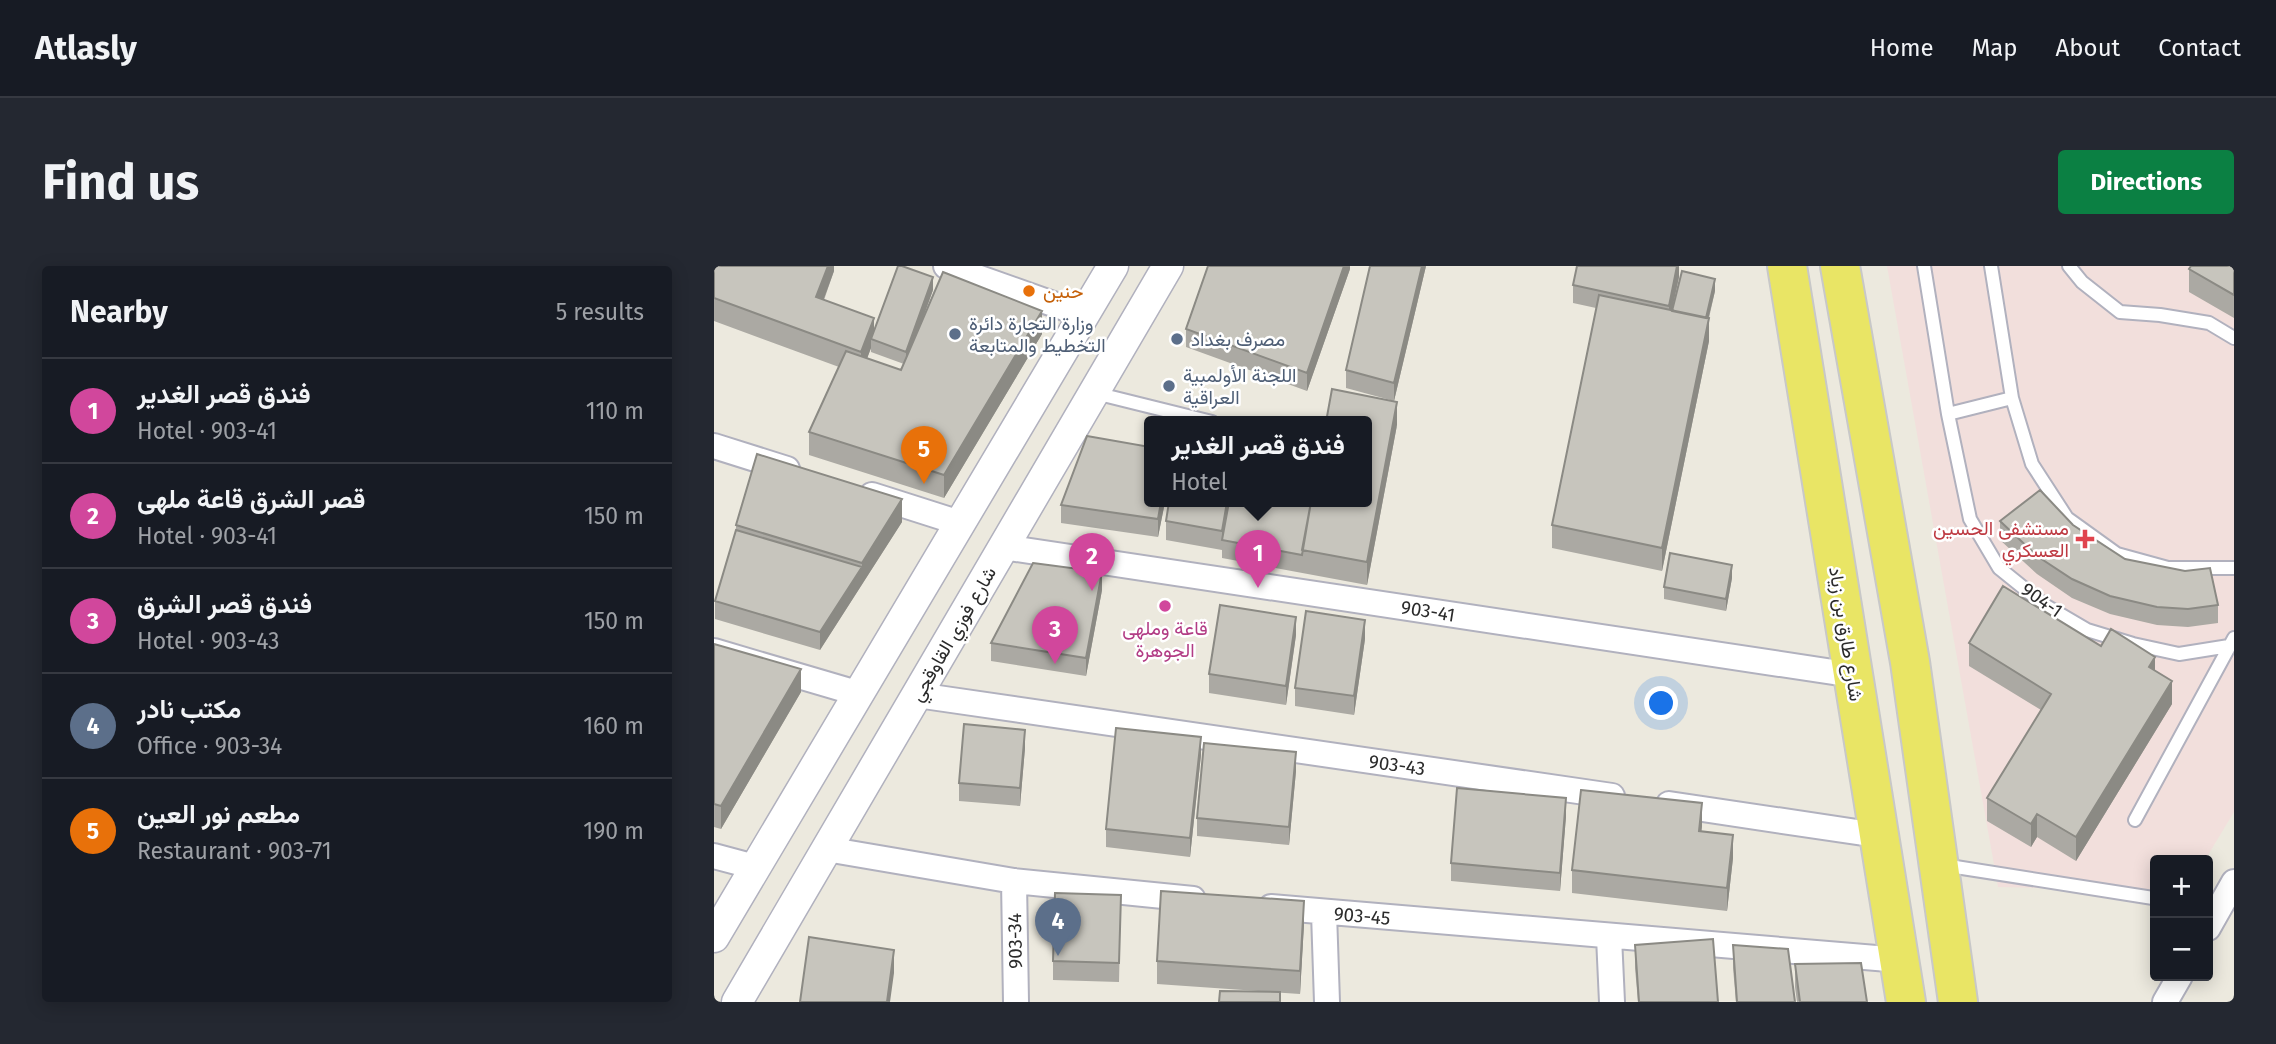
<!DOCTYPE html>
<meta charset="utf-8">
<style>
:root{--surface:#171b24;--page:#242831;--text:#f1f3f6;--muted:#9ea1a6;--line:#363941;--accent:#0b8043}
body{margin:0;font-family:"Fira Sans",Vazirmatn,sans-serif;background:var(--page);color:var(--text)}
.controls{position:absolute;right:21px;bottom:21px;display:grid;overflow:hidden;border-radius:7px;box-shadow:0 4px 18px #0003}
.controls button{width:63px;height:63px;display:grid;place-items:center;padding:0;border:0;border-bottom:2px solid var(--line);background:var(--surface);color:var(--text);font:35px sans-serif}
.you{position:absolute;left:948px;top:438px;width:24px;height:24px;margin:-18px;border:5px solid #fff;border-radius:50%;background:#1a73e8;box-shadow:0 0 0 10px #1a73e833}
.badge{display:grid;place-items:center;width:46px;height:46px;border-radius:50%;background:var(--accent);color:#fff;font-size:23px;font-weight:700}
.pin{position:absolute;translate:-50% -58px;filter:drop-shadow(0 2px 4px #0008)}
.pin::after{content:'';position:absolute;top:37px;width:24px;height:21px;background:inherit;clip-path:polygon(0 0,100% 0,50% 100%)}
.popup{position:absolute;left:430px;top:150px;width:228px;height:91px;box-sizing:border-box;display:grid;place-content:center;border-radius:7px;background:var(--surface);filter:drop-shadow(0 2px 5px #0005);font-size:23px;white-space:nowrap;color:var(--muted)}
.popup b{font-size:26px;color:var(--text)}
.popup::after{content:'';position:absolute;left:50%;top:100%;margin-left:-14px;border:14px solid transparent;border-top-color:var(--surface)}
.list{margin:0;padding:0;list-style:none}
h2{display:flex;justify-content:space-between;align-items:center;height:91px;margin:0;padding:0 28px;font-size:30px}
h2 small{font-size:23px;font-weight:400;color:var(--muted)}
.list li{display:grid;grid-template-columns:46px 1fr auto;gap:21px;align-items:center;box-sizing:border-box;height:105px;padding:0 28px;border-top:2px solid var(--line)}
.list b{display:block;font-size:26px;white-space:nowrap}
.list p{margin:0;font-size:23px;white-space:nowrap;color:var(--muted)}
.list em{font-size:23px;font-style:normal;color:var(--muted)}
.map{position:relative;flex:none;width:1520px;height:736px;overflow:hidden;border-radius:7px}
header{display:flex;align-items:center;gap:42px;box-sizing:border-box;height:98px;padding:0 35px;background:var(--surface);border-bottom:2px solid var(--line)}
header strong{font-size:33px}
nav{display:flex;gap:38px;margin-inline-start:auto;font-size:24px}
.intro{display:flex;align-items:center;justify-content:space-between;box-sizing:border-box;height:168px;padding:0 42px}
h1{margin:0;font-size:49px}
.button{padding:18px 32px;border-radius:7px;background:var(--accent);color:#fff;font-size:24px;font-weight:700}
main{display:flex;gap:42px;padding:0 42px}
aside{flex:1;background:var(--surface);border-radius:7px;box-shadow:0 4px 18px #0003}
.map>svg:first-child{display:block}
</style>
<header>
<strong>Atlasly</strong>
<nav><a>Home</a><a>Map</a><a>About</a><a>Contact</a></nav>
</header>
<div class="intro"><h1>Find us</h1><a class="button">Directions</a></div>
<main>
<aside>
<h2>Nearby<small>5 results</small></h2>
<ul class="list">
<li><span class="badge" style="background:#d1479c">1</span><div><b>فندق قصر الغدير</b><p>Hotel · 903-41</p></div><em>110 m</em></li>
<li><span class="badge" style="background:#d1479c">2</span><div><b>قصر الشرق قاعة ملهى</b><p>Hotel · 903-41</p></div><em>150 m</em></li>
<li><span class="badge" style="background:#d1479c">3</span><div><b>فندق قصر الشرق</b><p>Hotel · 903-43</p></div><em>150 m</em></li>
<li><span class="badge" style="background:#5c6f8a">4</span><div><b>مكتب نادر</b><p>Office · 903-34</p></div><em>160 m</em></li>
<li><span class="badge" style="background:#e8710a">5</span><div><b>مطعم نور العين</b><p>Restaurant · 903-71</p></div><em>190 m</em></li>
</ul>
</aside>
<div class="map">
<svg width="1520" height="736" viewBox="0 0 1520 736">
<rect width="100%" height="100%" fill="#ece9de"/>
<path fill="#f2dfdc" d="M 1173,0 L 1520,0 L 1520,546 L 1491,594 L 1441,594 L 1441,624 L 1284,621 Z"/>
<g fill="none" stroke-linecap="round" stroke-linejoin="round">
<g stroke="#b1b1be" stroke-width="16">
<path id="service" d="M 1210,0 L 1234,148 L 1256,253 L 1285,302 L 1332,340 L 1373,364 L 1419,378 L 1465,388 L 1515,380
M 1277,0 L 1298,132 L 1318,198 L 1353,252 L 1403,288 L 1454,302 L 1520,302
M 1355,0 L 1368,16 L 1406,46 L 1446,49 L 1495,57 L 1520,72
M 381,127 L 498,156
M 1234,148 L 1298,132
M 1421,554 L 1520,372
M 1229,599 L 1439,632"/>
</g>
<g stroke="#b1b1be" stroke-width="28">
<path id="minor" d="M 232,0 L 370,49
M 0,180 L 73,203
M 158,229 L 246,257
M 289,281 L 1139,409
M 0,385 L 146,428
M 203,429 L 898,530
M 955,538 L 1163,569
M 112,583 L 300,615 L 479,633
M 0,590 L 41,601
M 300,615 L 302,736
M 557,641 L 1186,694
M 610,647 L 613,736
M 1494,662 L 1520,616
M 895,671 L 898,736
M 1451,736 L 1466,710"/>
</g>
<g stroke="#b1b1be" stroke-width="33">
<path id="tertiary" d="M 0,671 L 399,0
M 23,736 L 454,0"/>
</g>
<g stroke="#c8c8c8" stroke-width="42">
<path id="primary" d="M 1073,0 L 1192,736
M 1126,0 L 1196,396 L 1244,736"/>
</g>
<use href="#service" stroke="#fff" stroke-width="12"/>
<use href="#minor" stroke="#fff" stroke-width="24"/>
<use href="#tertiary" stroke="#fff" stroke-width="30"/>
<use href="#primary" stroke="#e9e565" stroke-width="38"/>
</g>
<path fill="#aba9a3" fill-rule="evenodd" d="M 0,0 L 120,0 L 120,5 L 110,34 L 160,67 L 219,24 L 206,60 L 328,68 L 230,232 L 95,189 L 95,166 L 125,101 L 0,55 ZM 157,82 L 157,86 L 190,98 L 187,104 L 153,92 Z
M 636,0 L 636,3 L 593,125 L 472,81 L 472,63 Z
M 656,0 L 712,0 L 680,135 L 632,122 L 632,104 Z
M 965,0 L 965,11 L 958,44 L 1001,25 L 995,52 L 995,75 L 948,305 L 838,282 L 838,259 L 882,42 L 859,37 L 859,19 Z
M 1520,0 L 1520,52 L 1475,26 L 1475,3 Z
M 683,159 L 653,319 L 508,292 L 508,280 L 508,284 L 452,274 L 452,255 L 653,236 Z
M 451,236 L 444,271 L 347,257 L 347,239 Z
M 1286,255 L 1359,259 L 1411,293 L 1504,339 L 1504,357 L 1474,361 L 1443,359 L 1396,348 L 1358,332 L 1323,308 L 1286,274 Z
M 188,256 L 106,384 L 1,353 L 1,335 L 22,264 L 22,259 Z
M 1018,312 L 1012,345 L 950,333 L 950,321 Z
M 388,324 L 372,410 L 277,395 L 277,377 Z
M 582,369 L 572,439 L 495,427 L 495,408 Z
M 651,373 L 640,449 L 581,440 L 581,422 Z
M 1255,377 L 1387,380 L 1441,404 L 1458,438 L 1362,595 L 1323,571 L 1317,581 L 1273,555 L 1273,532 L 1327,444 L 1255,400 Z
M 0,378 L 87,426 L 7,563 L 0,561 Z
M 311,482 L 306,540 L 245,535 L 245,517 Z
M 487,489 L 476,591 L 392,581 L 392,563 Z
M 582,505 L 575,579 L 483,570 L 483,552 Z
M 852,550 L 846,625 L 737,615 L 737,597 Z
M 988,560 L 987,566 L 1019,592 L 1013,645 L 858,627 L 858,604 Z
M 407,629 L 405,716 L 339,714 L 339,695 Z
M 590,658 L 586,728 L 443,718 L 443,695 Z
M 921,679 L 1004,736 L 924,736 L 921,702 Z
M 1019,679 L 1081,736 L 1022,736 L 1019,702 Z
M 1081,698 L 1153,736 L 1083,736 L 1081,721 Z"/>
<path fill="#8b8a84" d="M 114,0 L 120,0 L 120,5 L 102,54 L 102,31 Z
M 630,0 L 636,0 L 636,3 L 593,125 L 593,107 Z
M 708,0 L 712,0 L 680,135 L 680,117 Z
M 963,0 L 965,0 L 965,11 L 955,58 L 955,40 Z
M 219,11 L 219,24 L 192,99 L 192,86 Z
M 1001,13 L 1001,25 L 990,70 L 990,57 Z
M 328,45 L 328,68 L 230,232 L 230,209 Z
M 160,52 L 160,74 L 157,73 L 157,82 L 147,109 L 147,86 Z
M 995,52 L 995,75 L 948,305 L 948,282 Z
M 683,136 L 683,159 L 653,319 L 653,296 Z
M 188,233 L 188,256 L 106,384 L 106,366 L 148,301 L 148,297 Z
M 447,236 L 451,236 L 444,271 L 444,253 Z
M 513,236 L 516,236 L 508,274 L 508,284 L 508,265 Z
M 1018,299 L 1018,312 L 1012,345 L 1012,333 Z
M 388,306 L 388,324 L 372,410 L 372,392 Z
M 582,351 L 582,369 L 572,439 L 572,420 Z
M 651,354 L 651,373 L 640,449 L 640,430 Z
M 1441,391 L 1441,414 L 1435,401 Z
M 87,403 L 87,426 L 7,563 L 7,540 Z
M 1458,415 L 1458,438 L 1362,595 L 1362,571 Z
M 311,464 L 311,482 L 306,540 L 306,522 Z
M 487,471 L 487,489 L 476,591 L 476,572 Z
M 582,486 L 582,505 L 575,579 L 575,561 Z
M 852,532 L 852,550 L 846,625 L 846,607 Z
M 988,537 L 988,560 L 985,588 L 985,565 Z
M 1323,548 L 1323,571 L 1317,581 L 1317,558 Z
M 1019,569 L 1019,592 L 1013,645 L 1013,622 Z
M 590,635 L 590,658 L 586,728 L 586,705 Z
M 180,684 L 180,707 L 176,736 L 173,736 Z"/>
<path fill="#c7c5bd" stroke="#8b8a84" stroke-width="2" d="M 0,0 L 114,0 L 102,31 L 160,52 L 147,86 L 0,32 Z
M 184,0 L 188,0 L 219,11 L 192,86 L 157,73 Z
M 494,0 L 630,0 L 593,107 L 472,63 Z
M 656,0 L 708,0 L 680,117 L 632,104 Z
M 863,0 L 963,0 L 955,40 L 859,19 Z
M 1477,0 L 1520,0 L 1520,29 L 1475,3 Z
M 968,5 L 1001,13 L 992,52 L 958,45 Z
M 229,6 L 328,45 L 230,209 L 95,166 L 132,85 L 187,104 Z
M 885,29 L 995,52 L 948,282 L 838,259 Z
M 618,123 L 683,136 L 653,296 L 588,284 L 597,236 L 653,236 L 653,156 L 612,156 Z
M 373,170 L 436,181 L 436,236 L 447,236 L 444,253 L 347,239 Z
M 43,188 L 188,233 L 148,297 L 22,259 Z
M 1326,224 L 1359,259 L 1411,293 L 1471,305 L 1496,302 L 1504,339 L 1474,343 L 1443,341 L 1396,330 L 1358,313 L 1323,290 L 1286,255 Z
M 455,236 L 513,236 L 508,265 L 452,255 Z
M 515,236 L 597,236 L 588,289 L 508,274 Z
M 22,264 L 148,301 L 106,366 L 1,335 Z
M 956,287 L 1018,299 L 1012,333 L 950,321 Z
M 319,297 L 388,306 L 372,392 L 277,377 Z
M 1289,320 L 1387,380 L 1397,363 L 1441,391 L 1435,401 L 1458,415 L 1362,571 L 1323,548 L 1317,558 L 1273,532 L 1337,428 L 1255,377 Z
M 506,339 L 582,351 L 572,420 L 495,408 Z
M 592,345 L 651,354 L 640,430 L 581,422 Z
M 0,378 L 87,403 L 7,540 L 0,538 Z
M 250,458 L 311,464 L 306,522 L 245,517 Z
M 402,462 L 487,471 L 476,572 L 392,563 Z
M 490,477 L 582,486 L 575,561 L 483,552 Z
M 743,522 L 852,532 L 846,607 L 737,597 Z
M 867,524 L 988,537 L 985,565 L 1019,569 L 1013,622 L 858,604 Z
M 447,625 L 590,635 L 586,705 L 443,695 Z
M 341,627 L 407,629 L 405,697 L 339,695 Z
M 95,671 L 180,684 L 173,736 L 86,736 Z
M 999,673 L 1004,736 L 925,736 L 921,679 Z
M 1019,679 L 1074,683 L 1081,736 L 1023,736 Z
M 1147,697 L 1153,736 L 1086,736 L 1081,698 Z
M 506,725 L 566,726 L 566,736 L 505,736 Z"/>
<circle fill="#e8710a" stroke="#fff" stroke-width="2.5" cx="315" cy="25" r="7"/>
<g fill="#5c6f8a" stroke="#fff" stroke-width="2.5">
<circle cx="241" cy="68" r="7"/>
<circle cx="463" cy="73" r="7"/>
<circle cx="455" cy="120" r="7"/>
</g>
<path fill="#e0444e" stroke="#fff" stroke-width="2.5" d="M1367.5 262.5h7v7h7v7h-7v7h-7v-7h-7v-7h7z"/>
<circle fill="#d1479c" stroke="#fff" stroke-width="2.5" cx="451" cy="340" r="7"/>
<g text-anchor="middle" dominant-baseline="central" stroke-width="5" stroke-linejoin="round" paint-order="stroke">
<g font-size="19" fill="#c56008" stroke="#fff" text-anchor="start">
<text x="329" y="25">حنين</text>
</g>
<g font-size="19" fill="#4e5e75" stroke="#fff" text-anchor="start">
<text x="255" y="57">وزارة التجارة دائرة<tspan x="255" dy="22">التخطيط والمتابعة</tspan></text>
<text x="477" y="73">مصرف بغداد</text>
<text x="469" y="109">اللجنة الأولمبية<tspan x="469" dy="22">العراقية</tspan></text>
</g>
<g font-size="19" fill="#be3a42" stroke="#fff" text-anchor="end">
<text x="1355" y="262">مستشفى الحسين<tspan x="1355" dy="22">العسكري</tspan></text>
</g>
<g font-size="19" fill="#2b2b2b" stroke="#fff">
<text transform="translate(1328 334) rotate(35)">904-1</text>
<text transform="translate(714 345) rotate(9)">903-41</text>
<text transform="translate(239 368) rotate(-60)">شارع فوزي القاوقجي</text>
<text transform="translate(1132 368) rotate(81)">شارع طارق بن زياد</text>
<text transform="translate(683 499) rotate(8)">903-43</text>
<text transform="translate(648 650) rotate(5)">903-45</text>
<text transform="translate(301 675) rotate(-91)">903-34</text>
</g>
<g font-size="19" fill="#b23c85" stroke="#fff">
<text x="451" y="362">قاعة وملهى<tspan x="451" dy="22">الجوهرة</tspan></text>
</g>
</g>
</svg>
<div class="controls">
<button>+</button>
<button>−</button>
</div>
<div class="you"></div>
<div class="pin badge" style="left:544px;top:322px;background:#d1479c">1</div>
<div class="popup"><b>فندق قصر الغدير</b>Hotel</div>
<div class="pin badge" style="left:378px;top:325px;background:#d1479c">2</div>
<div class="pin badge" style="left:341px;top:398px;background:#d1479c">3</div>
<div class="pin badge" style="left:344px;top:690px;background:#5c6f8a">4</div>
<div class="pin badge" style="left:210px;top:218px;background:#e8710a">5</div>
</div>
</main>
